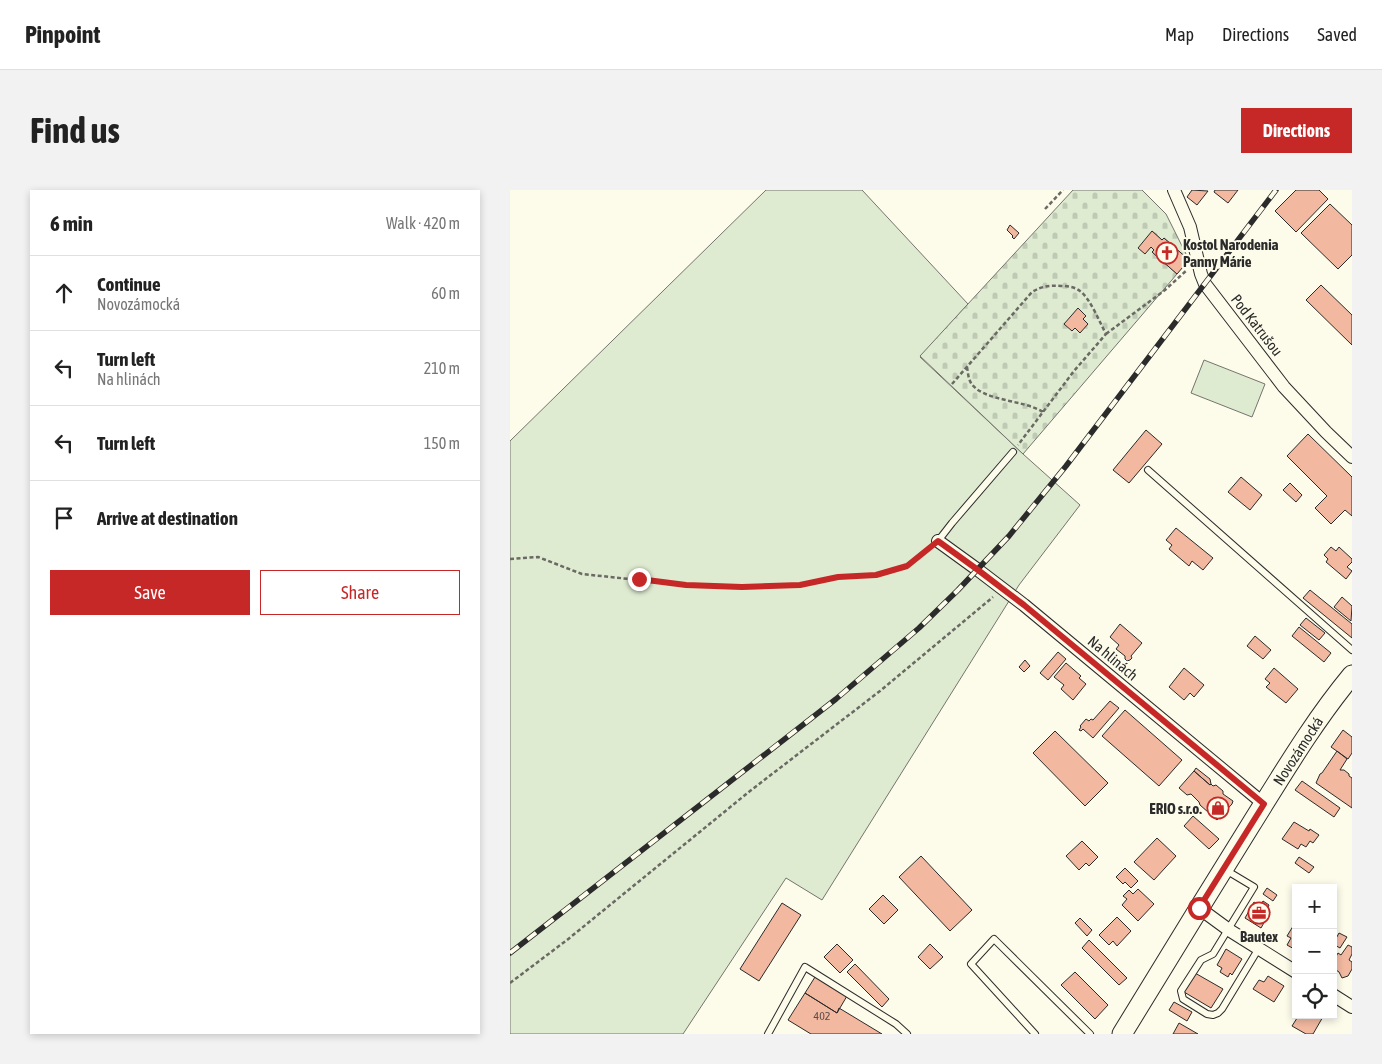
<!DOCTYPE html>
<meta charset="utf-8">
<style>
:root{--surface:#fff;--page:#f2f2f2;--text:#222;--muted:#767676;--line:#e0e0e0;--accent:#c62828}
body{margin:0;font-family:"Asap Condensed",sans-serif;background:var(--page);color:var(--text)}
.controls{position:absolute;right:15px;bottom:15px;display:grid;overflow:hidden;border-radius:0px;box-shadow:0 2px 8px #0003}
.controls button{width:45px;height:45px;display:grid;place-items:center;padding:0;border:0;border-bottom:1px solid var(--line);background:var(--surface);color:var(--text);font:25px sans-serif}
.stop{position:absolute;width:15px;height:15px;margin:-11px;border:4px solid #c62828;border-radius:50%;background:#fff}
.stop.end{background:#c62828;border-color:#fff;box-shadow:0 1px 5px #0008}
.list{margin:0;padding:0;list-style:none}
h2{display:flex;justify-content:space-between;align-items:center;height:65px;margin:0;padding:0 20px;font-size:21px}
h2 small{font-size:16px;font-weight:400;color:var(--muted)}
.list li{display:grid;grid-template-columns:32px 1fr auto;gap:15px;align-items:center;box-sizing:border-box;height:75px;padding:0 20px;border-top:1px solid var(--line)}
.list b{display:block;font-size:19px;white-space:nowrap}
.list p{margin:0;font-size:16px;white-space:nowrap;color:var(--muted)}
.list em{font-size:16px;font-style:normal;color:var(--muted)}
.actions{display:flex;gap:10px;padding:15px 20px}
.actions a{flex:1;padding:11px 0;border:1px solid var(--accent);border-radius:0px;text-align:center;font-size:18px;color:var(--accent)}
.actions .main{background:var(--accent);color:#fff}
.icon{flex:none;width:28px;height:28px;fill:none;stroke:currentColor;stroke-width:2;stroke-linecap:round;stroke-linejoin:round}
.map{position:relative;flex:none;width:842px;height:844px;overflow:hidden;border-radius:0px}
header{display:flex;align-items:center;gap:30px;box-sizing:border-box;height:70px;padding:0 25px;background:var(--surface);border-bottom:1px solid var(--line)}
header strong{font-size:24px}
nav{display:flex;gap:28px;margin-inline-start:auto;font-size:18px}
.intro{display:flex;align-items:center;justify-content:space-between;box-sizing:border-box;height:120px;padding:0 30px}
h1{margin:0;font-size:35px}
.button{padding:12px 22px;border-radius:0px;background:var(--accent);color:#fff;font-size:18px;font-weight:700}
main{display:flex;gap:30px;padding:0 30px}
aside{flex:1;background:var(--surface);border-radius:0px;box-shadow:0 2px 8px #0003}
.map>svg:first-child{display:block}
</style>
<header>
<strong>Pinpoint</strong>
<nav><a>Map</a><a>Directions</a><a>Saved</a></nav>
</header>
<div class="intro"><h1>Find us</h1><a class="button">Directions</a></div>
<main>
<aside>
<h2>6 min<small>Walk · 420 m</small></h2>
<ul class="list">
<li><svg class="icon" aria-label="ahead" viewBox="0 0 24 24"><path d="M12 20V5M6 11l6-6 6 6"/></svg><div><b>Continue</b><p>Novozámocká</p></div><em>60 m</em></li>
<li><svg class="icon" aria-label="left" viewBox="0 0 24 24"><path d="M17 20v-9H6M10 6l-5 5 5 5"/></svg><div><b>Turn left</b><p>Na hlinách</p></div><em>210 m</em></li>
<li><svg class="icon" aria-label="left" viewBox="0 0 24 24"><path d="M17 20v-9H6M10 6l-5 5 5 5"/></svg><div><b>Turn left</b></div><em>150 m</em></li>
<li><svg class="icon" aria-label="arrive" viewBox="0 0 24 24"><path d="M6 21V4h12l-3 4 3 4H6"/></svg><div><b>Arrive at destination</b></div></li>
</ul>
<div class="actions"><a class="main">Save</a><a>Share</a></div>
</aside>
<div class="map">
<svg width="842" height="844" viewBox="0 0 842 844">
<defs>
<pattern id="cemetery-stones" width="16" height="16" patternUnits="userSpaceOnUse" patternTransform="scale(1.25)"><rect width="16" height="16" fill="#deebd1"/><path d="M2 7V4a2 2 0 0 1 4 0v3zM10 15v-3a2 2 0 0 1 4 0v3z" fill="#bfcab4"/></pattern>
</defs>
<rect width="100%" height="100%" fill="#fdfbea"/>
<path fill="#deebd1" stroke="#74746e" d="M 256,0 L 352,0 L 458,114 L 410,167 L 513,264 L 570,315 L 509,395 L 312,710 L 276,688 L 173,844 L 0,844 L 0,251 Z
M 694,170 L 755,194 L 742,227 L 681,203 Z"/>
<path fill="url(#cemetery-stones)" stroke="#74746e" d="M 563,0 L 632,0 L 656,24 L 679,70 L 654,48 L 652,50 L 642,41 L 641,57 L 644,60 L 642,62 L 667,84 L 513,264 L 410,166 Z"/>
<path fill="#f2b8a0" stroke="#2b2b2b" d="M 682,0 L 698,1 L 687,15 L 677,7 Z
M 705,0 L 728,0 L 718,13 L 704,2 Z
M 786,0 L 809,0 L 818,9 L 786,42 L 765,21 Z
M 820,14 L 842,35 L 842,65 L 828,79 L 791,43 Z
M 500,35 L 509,43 L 504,49 L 502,47 L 503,46 L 497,40 Z
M 642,41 L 652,50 L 654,48 L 679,70 L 667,84 L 642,62 L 644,60 L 641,57 L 635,64 L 628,58 Z
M 811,95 L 842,125 L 842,155 L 796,110 Z
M 568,118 L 576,126 L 573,129 L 578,134 L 570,143 L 565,138 L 562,141 L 554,134 Z
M 636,240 L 652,254 L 619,293 L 603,280 Z
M 798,244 L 842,287 L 842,326 L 835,320 L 821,334 L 805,318 L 817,306 L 777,266 Z
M 731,287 L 752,305 L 740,320 L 718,302 Z
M 780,293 L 792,305 L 786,312 L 773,300 Z
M 666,338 L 703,368 L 693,380 L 682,371 L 679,376 L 659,359 L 662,355 L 656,350 Z
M 821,357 L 826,361 L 829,357 L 842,369 L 842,372 L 837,377 L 842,381 L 836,389 L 816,372 L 818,369 L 814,365 Z
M 800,400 L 842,434 L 842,448 L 793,408 Z
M 832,407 L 842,416 L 841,431 L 824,417 Z
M 796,428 L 815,443 L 809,450 L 790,435 Z
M 610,434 L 632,453 L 621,466 L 622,468 L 620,470 L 617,471 L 615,469 L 615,466 L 606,459 L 609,455 L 600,447 Z
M 789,437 L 821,463 L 814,472 L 782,446 Z
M 745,446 L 761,460 L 753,469 L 737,456 Z
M 548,462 L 556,469 L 538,490 L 530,483 Z
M 515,470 L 520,476 L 514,482 L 509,477 Z
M 556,473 L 571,486 L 569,488 L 576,494 L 563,510 L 551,499 L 554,495 L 544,487 Z
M 674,478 L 694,495 L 684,507 L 680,503 L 674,510 L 659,497 Z
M 764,478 L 788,499 L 776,513 L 756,497 L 760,493 L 755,489 Z
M 600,511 L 609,518 L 583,548 L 573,539 L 571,541 L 569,540 L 571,537 L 570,536 L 576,529 L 579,531 L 581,529 L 583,530 Z
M 615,520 L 672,570 L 649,596 L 592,546 Z
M 833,540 L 842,547 L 842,563 L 838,569 L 821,557 Z
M 545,541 L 598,593 L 575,616 L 523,563 Z
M 827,561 L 837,569 L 830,580 L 834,580 L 839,584 L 839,586 L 842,588 L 842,618 L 806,593 L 810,584 L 812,583 Z
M 686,578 L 700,589 L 701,594 L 700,595 L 684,581 Z
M 684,581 L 700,595 L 701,594 L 703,596 L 706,595 L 713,601 L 713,604 L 723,611 L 722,614 L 707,630 L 690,615 L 689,612 L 681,604 L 677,605 L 669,598 Z
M 792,591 L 830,618 L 824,627 L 785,600 Z
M 683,626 L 709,649 L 699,659 L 674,636 Z
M 784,632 L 799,641 L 800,639 L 809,645 L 803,653 L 800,651 L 796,657 L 791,654 L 788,659 L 772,649 Z
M 647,648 L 666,666 L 644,690 L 624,672 Z
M 572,651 L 588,667 L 579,676 L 576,673 L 569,680 L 556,666 Z
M 411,666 L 462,720 L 440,741 L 389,687 Z
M 789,667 L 804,677 L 799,683 L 785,673 Z
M 615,678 L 628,691 L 621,698 L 615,692 L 613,694 L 606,687 Z
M 757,698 L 767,705 L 763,711 L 753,704 Z
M 628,699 L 644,714 L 628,731 L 612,715 L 617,709 L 613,706 L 619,700 L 623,704 Z
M 373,705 L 388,720 L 374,734 L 359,719 Z
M 753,711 L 759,715 L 757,720 L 760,722 L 751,738 L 735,728 L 744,712 L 750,716 Z
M 272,713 L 291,725 L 249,791 L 230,779 Z
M 607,727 L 621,741 L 607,756 L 603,751 L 599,755 L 589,745 Z
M 570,728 L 582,740 L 577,746 L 565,733 Z
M 785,733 L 786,733 L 786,760 L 777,755 L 781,748 L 777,746 Z
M 829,743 L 837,747 L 830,758 L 823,754 Z
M 579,750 L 617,788 L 609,795 L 572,758 Z
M 327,754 L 343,770 L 330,783 L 314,767 Z
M 420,754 L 433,767 L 420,779 L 408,767 Z
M 838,755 L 842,757 L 842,764 L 839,770 L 842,772 L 842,779 L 838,786 L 832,788 L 829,782 L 823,778 L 823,772 L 828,763 L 831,765 Z
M 716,759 L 732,769 L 722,785 L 720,783 L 718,787 L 710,782 L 712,778 L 707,775 Z
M 345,774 L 379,809 L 372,817 L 337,782 Z
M 565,782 L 598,815 L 585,829 L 551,795 Z
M 685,783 L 713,799 L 701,818 L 674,802 Z
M 758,786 L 774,796 L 764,812 L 743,799 L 749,790 L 754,792 Z
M 305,787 L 337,806 L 327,823 L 295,803 Z
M 295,803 L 327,823 L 329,818 L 372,844 L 301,844 L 278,830 Z
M 664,812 L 682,822 L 677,831 L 659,820 Z
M 789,825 L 814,825 L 803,844 L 796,844 L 782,836 Z
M 669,833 L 688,844 L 663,844 Z"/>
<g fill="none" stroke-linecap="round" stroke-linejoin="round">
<g stroke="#2b2b2b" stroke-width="8">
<path id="lane" d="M 638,280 L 842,460
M 428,351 L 442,333 L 503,262
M 714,679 L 744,697 L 703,764 L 691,770 L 671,801 L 673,809 L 697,824 L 703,825 L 708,823 L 712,819 L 749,758
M 258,844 L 295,777 L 386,834 L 397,844
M 525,844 L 461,774 L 484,749 L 580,844"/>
</g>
<g stroke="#2b2b2b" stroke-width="14">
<path id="street" d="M 664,0 L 680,37 L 691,84 L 695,94 L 774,197 L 816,242 L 842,267
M 428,351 L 468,380 L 514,415 L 754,614
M 689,718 L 719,740 L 786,782
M 823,805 L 842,817"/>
</g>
<g stroke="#2b2b2b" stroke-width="21">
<path id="primary" d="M 612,844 C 654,775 697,705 740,636 C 772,585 803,532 842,485"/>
</g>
<path stroke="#6a6964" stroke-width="2.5" stroke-dasharray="4 2.5" stroke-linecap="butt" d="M 535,19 L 553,0
M 596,144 L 655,100 L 677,80
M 457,177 C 458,182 458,188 461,193 C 472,211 515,210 533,222
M 442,194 L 522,102 C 532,96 540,95 551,96 C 558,96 565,97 570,101 C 580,108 590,133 596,144 L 564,181 L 508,255
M 0,369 L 28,367 L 72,384 L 176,395 L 232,397 L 290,395 L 328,387 L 366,385 L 397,376 L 419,359
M 0,793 L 57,750 L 240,601 L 370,501 L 483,407"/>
<use href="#lane" stroke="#fdfbea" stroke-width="6"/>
<use href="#street" stroke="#fdfbea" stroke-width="12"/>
<use href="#primary" stroke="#fdfbea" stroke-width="19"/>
<g stroke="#2b2b2b" stroke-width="5.5">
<path id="rail" d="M 0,763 L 326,509 L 409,438 L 448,400 L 499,346 L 556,276 L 766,0"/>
</g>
<use href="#rail" stroke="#fdfbea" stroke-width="4" stroke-dasharray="11" stroke-linecap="butt"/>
</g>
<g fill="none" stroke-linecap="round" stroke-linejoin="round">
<path stroke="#c62828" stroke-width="6" d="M 129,389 L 176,395 L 232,397 L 290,395 L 328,387 L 366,385 L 397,376 L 428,351 L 468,380 L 514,415 L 754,614 L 689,718"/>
</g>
<defs>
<g id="church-ring" transform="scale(1.125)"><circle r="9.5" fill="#fdfbea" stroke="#c62828" stroke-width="1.5"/><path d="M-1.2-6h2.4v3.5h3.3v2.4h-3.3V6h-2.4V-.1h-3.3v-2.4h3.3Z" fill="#c62828"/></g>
<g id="shop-ring" transform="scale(1.125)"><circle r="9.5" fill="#fdfbea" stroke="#c62828" stroke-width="1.5"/><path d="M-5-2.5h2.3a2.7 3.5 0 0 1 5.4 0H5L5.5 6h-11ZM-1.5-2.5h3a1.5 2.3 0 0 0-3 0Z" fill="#c62828"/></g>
<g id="office-ring" transform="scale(1.125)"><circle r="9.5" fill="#fdfbea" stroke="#c62828" stroke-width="1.5"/><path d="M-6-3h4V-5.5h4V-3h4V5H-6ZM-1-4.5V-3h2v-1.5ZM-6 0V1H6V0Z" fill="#c62828"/></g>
</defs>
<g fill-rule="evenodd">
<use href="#church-ring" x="657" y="63"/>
<use href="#shop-ring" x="708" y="618"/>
<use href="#office-ring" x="749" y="723"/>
</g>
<g text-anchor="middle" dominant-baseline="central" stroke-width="4" stroke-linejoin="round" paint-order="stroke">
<g font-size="12" fill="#5d4e48">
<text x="312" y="826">402</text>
</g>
<g font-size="15" font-weight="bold" fill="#2b2b2b" stroke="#fdfbea" text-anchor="start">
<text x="673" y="54">Kostol Narodenia<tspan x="673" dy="17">Panny Márie</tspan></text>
<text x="692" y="618" text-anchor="end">ERIO s.r.o.</text>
<text x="749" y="746" text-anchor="middle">Bautex</text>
</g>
<g font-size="15" fill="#2b2b2b" stroke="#fdfbea">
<text transform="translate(747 135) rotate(52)">Pod Katrušou</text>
<text transform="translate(603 468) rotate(40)">Na hlinách</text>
<text transform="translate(788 561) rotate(-57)">Novozámocká</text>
</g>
</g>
</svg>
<div class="controls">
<button>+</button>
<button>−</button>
<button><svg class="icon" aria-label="locate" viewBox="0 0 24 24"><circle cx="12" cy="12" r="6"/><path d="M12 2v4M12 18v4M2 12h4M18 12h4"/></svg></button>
</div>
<div class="stop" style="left:689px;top:718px"></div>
<div class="stop end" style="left:129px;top:389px"></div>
</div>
</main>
